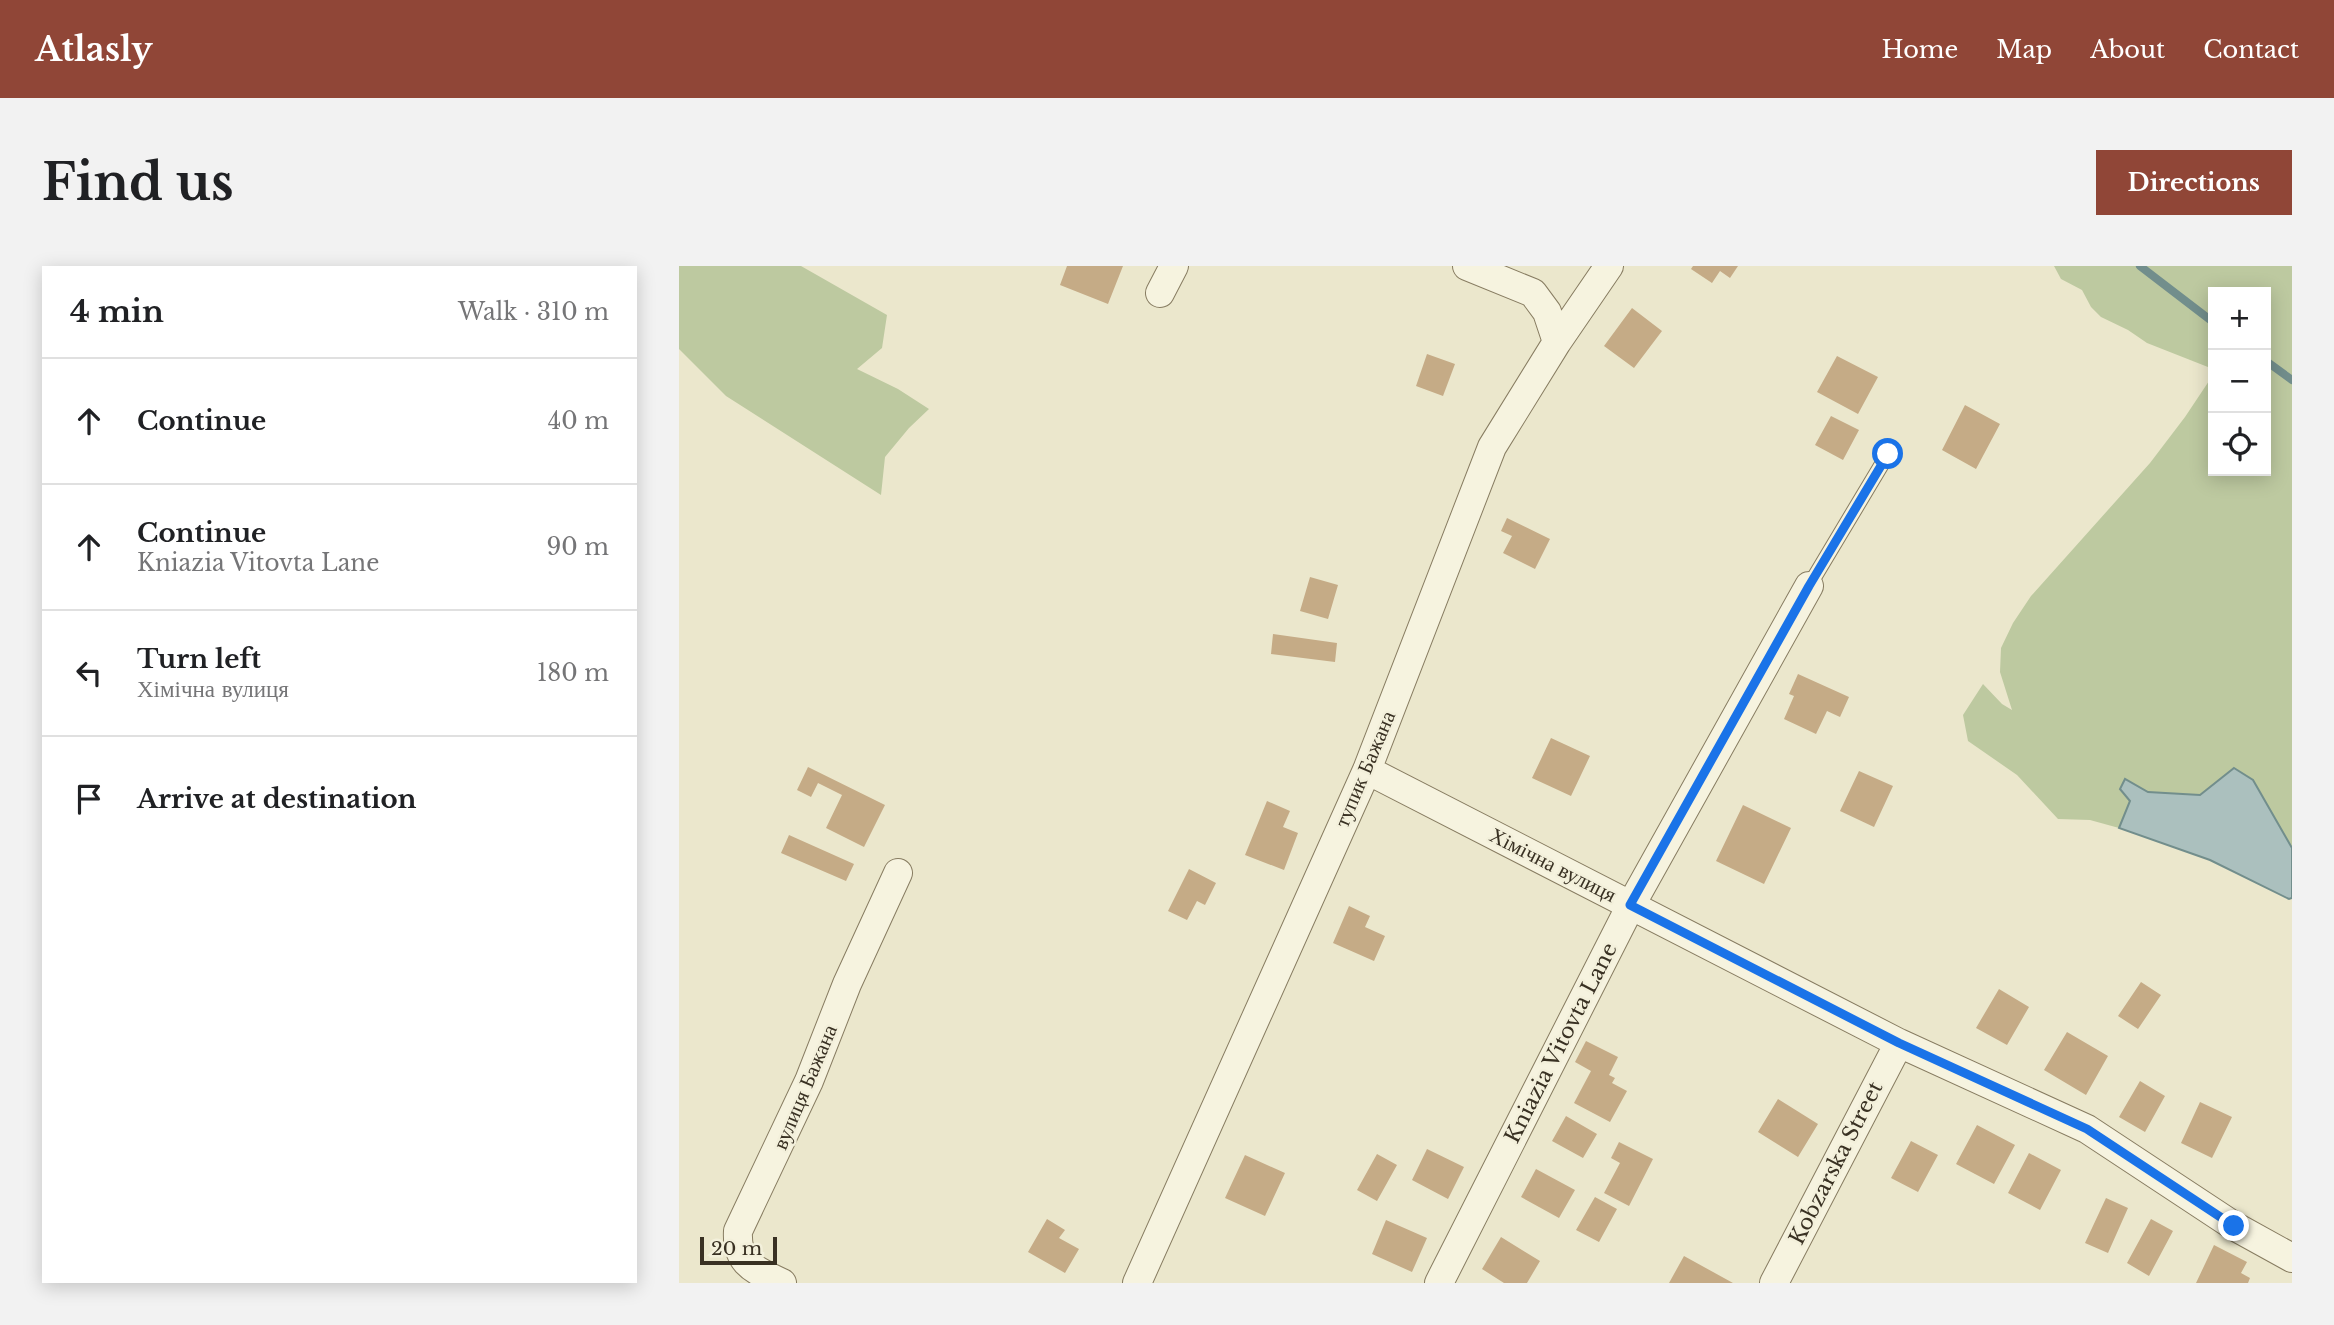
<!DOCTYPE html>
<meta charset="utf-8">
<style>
:root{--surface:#fff;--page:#f2f2f2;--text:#202124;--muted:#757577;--line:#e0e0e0;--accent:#904637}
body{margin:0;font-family:"Libre Baskerville",serif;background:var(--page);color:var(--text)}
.controls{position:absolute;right:21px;top:21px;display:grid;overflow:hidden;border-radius:0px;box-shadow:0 4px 18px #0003}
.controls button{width:63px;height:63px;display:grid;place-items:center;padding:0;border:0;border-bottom:2px solid var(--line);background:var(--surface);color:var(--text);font:35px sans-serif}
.scale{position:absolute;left:21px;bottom:18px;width:77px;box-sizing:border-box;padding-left:7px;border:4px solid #393123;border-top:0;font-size:19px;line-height:24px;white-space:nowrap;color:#393123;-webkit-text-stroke:5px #f3f0db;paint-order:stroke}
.stop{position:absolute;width:21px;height:21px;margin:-16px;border:5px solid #1a73e8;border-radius:50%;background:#fff}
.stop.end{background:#1a73e8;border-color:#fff;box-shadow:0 2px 7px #0008}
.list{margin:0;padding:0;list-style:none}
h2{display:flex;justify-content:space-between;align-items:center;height:91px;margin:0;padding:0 28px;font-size:30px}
h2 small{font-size:23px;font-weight:400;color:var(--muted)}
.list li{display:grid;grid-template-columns:46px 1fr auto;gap:21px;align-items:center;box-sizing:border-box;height:126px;padding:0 28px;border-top:2px solid var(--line)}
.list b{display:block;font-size:26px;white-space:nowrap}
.list p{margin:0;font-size:23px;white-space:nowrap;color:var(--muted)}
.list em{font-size:23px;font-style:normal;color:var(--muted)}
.icon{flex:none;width:38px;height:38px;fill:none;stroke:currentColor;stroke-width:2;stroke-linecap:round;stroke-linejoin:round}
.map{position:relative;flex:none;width:1613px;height:1017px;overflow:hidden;border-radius:0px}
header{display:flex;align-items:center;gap:42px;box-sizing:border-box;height:98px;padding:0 35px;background:var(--accent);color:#fff}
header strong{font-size:33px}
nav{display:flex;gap:38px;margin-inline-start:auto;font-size:24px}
.intro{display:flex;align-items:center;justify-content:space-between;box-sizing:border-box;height:168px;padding:0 42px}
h1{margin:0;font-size:49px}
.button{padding:18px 32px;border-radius:0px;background:var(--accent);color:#fff;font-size:24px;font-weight:700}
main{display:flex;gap:42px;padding:0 42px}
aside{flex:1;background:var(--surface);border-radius:0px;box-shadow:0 4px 18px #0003}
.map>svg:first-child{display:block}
</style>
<header>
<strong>Atlasly</strong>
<nav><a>Home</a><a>Map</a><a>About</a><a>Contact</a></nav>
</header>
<div class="intro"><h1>Find us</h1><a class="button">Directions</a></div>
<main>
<aside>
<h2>4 min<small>Walk · 310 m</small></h2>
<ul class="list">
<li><svg class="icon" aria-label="ahead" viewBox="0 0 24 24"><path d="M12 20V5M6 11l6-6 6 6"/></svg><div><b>Continue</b></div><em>40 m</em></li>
<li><svg class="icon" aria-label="ahead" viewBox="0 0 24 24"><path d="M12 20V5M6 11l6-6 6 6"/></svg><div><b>Continue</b><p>Kniazia Vitovta Lane</p></div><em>90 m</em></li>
<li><svg class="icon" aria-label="left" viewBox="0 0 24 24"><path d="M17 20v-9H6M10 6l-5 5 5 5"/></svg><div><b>Turn left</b><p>Хімічна вулиця</p></div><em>180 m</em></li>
<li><svg class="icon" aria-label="arrive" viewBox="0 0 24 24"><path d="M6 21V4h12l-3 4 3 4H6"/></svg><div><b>Arrive at destination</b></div></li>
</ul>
</aside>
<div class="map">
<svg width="1613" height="1017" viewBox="0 0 1613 1017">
<rect width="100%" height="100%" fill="#ebe7cc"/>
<path fill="#bdc9a0" d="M 0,0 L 122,0 L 208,49 L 203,82 L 178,103 L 219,123 L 250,143 L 230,162 L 206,191 L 202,229 L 47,130 L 0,83 Z
M 1375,0 L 1613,0 L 1613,582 L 1574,514 L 1555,502 L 1521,529 L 1469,526 L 1452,535 L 1440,562 L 1411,554 L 1379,553 L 1338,509 L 1289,475 L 1284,449 L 1304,418 L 1323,438 L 1333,444 L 1321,406 L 1322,382 L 1334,357 L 1352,330 L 1471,197 L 1506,151 L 1534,109 L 1534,205 L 1587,205 L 1587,26 L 1534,26 L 1534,103 L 1468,77 L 1449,64 L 1422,51 L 1412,41 L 1403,24 L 1382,13 Z"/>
<path fill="#abc0be" stroke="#728e8c" stroke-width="2" d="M 1555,502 L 1574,514 L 1613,582 L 1613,632 L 1610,633 L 1531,594 L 1440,562 L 1451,535 L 1441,523 L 1446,513 L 1469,526 L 1521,529 Z"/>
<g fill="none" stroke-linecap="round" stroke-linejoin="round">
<path stroke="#728e8c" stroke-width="8" d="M 1461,0 L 1534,56
M 1587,95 L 1613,114"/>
</g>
<path fill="#c5ab86" d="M 388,0 L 444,0 L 429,38 L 381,19 Z
M 1014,0 L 1059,0 L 1051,12 L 1041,5 L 1033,17 L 1012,3 Z
M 953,42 L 983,65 L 955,102 L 925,80 Z
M 748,88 L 776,98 L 764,130 L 737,120 Z
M 1158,90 L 1199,111 L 1179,148 L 1138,126 Z
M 1286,139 L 1321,158 L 1297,203 L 1263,184 Z
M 1152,150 L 1180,164 L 1164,194 L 1136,179 Z
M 828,252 L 871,273 L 856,303 L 824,287 L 833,270 L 822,265 Z
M 631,311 L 659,319 L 649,353 L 621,345 Z
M 594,368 L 658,377 L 656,396 L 592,388 Z
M 1119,408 L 1170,431 L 1161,451 L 1148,445 L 1137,468 L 1105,453 L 1115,430 L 1110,428 Z
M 872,472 L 911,490 L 892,530 L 853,512 Z
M 129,501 L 206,539 L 185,581 L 147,562 L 163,529 L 139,517 L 132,531 L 118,524 Z
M 1180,505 L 1214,520 L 1195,561 L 1161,545 Z
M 588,535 L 611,545 L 604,561 L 619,567 L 605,604 L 566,589 Z
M 1064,539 L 1112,562 L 1085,618 L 1037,595 Z
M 110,569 L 175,598 L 167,615 L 102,587 Z
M 510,603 L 537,617 L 526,639 L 518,635 L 508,654 L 489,645 Z
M 670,640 L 691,650 L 686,661 L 706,670 L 695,695 L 654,677 Z
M 1462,716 L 1482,729 L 1459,763 L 1439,750 Z
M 1320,723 L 1350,741 L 1328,779 L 1297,762 Z
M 1388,766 L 1429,790 L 1407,829 L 1365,804 Z
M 907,775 L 939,791 L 930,809 L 936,812 L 933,817 L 948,825 L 931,856 L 895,837 L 912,805 L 896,796 Z
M 1461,815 L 1486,830 L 1466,866 L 1440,851 Z
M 1099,833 L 1139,858 L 1119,891 L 1079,866 Z
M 1521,836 L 1553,851 L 1533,892 L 1502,877 Z
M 887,850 L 918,868 L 904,892 L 873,875 Z
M 1298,859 L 1336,879 L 1315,918 L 1277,898 Z
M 1232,875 L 1259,889 L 1239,926 L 1212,912 Z
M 940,876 L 974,893 L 950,940 L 925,927 L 941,897 L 932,892 Z
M 748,883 L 785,901 L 769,933 L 733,914 Z
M 1350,887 L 1382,904 L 1361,944 L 1329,927 Z
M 698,888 L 718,899 L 698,935 L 678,924 Z
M 566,889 L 606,907 L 586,950 L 546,932 Z
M 857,903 L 896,924 L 880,952 L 842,931 Z
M 916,931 L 938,943 L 920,976 L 897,964 Z
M 1427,932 L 1449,942 L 1429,987 L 1406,977 Z
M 368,953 L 386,964 L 380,972 L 400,983 L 386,1007 L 349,986 Z
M 1472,953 L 1494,965 L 1470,1010 L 1448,997 Z
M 707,954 L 748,972 L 733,1006 L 693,988 Z
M 822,971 L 861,995 L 848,1017 L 825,1017 L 803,1003 Z
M 1535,979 L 1568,996 L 1562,1007 L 1571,1012 L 1569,1017 L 1517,1017 Z
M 1005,990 L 1054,1017 L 990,1017 Z"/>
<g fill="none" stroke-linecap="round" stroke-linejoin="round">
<g stroke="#877c61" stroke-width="16">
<path id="service" d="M 1130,320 L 1209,188"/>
</g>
<g stroke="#877c61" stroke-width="30">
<path id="minor" d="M 788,0 L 854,27 L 868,46 L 878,76
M 481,27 L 495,0
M 688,504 L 1220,777 L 1408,863 L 1555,960 L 1613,992
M 103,1017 C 77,1004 57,999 59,965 L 130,815 L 168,718 L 219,607
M 458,1017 L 688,504 L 813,181 L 878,76 L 930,0
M 760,1017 L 952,639 L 1130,320
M 1095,1017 L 1220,777"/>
</g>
<use href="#service" stroke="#f6f3df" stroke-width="14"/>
<use href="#minor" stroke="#f6f3df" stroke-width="28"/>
</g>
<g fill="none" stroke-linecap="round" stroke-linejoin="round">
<path stroke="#1a73e8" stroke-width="9" d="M 1209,188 L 1130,320 L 951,639 L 1220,777 L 1408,863 L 1555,960"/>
</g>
<g text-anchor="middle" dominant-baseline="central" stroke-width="5" stroke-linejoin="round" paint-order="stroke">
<g font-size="21" fill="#393123" stroke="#f3f0db">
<text transform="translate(686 503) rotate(-67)">тупик Бажана</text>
<text transform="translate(874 599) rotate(27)">Хімічна вулиця</text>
<text transform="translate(882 777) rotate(-63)">Kniazia Vitovta Lane</text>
<text transform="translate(126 821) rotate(-67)">вулиця Бажана</text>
<text transform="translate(1157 897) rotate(-63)">Kobzarska Street</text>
</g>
</g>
</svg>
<div class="controls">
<button>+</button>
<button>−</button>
<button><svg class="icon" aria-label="locate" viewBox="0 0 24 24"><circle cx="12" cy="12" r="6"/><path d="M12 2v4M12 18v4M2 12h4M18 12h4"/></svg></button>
</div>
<div class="scale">20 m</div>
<div class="stop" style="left:1209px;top:188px"></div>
<div class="stop end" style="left:1555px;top:960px"></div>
</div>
</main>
